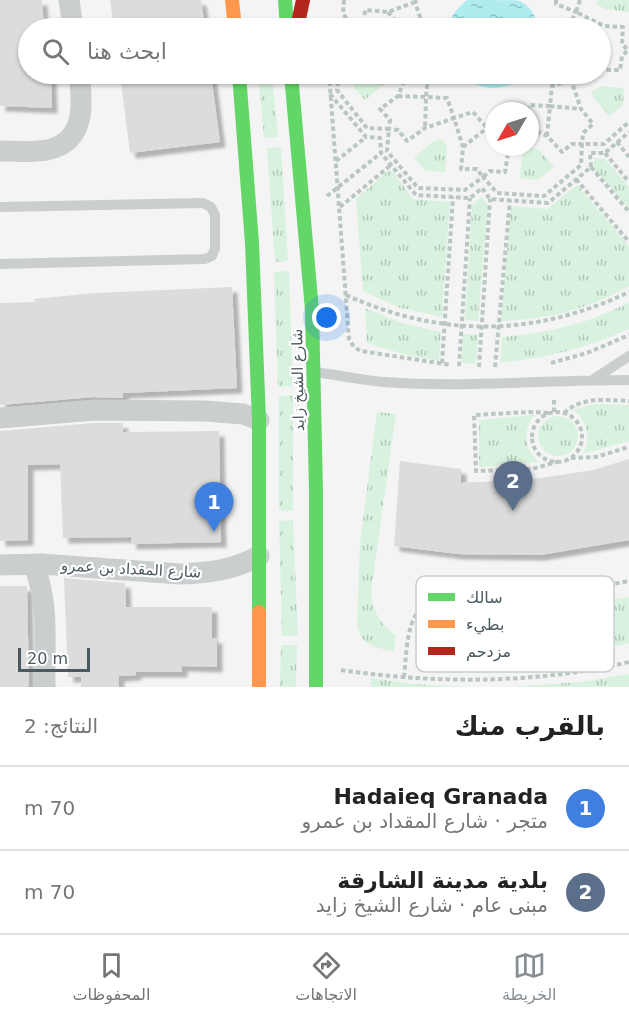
<!DOCTYPE html>
<html lang="ar">
<meta charset="utf-8">
<style>
:root{--surface:#fff;--page:#f2f2f2;--text:#222;--muted:#767676;--line:#e0e0e0;--accent:#868f94}
body{margin:0;font-family:"DejaVu Sans","Noto Sans Arabic",sans-serif;background:var(--page);color:var(--text);direction:rtl}
.compass{position:absolute;left:485px;top:102px;width:54px;height:54px;border-radius:50%;background:var(--surface);box-shadow:0 2px 4px #0004;rotate:231deg}
.scale{position:absolute;left:18px;bottom:15px;width:72px;box-sizing:border-box;padding-left:6px;border:3px solid #4a5960;border-top:0;font-size:16px;line-height:21px;white-space:nowrap;color:#4a5960;-webkit-text-stroke:4px #fff;paint-order:stroke}
.you{position:absolute;left:327px;top:318px;width:21px;height:21px;margin:-15px;border:4px solid #fff;border-radius:50%;background:#1a73e8;box-shadow:0 0 0 9px #1a73e833}
.badge{display:grid;place-items:center;width:39px;height:39px;border-radius:50%;background:var(--accent);color:#fff;font-size:20px;font-weight:700}
.pin{position:absolute;translate:-50% -50px;filter:drop-shadow(0 2px 3px #0008)}
.pin::after{content:'';position:absolute;top:32px;width:21px;height:18px;background:inherit;clip-path:polygon(0 0,100% 0,50% 100%)}
.list{margin:0;padding:0;list-style:none}
h2{display:flex;justify-content:space-between;align-items:center;height:78px;margin:0;padding:0 24px;font-size:26px}
h2 small{font-size:20px;font-weight:400;color:var(--muted)}
.list li{display:grid;grid-template-columns:39px 1fr auto;gap:18px;align-items:center;box-sizing:border-box;height:84px;padding:0 24px;border-top:2px solid var(--line)}
.list b{display:block;font-size:22px;white-space:nowrap}
.list p{margin:0;font-size:20px;white-space:nowrap;color:var(--muted)}
.list em{font-size:20px;font-style:normal;color:var(--muted)}
.icon{flex:none;width:33px;height:33px;fill:none;stroke:currentColor;stroke-width:2;stroke-linecap:round;stroke-linejoin:round}
.map{position:relative;flex:none;width:629px;height:687px;overflow:hidden;direction:ltr}
.search{position:absolute;background:var(--surface);box-shadow:0 2px 4px #0004;left:18px;right:18px;top:18px;height:66px;display:flex;align-items:center;gap:15px;box-sizing:border-box;padding:0 21px;border-radius:33px;color:var(--muted);font-size:22px}
.sheet{height:246px;background:var(--surface)}
nav{display:flex;justify-content:space-around;align-items:center;box-sizing:border-box;height:84px;border-top:2px solid var(--line);background:var(--surface);font-size:16px;color:var(--muted)}
nav a{display:grid;justify-items:center;gap:3px}
nav .on{color:var(--accent)}
.map>svg:first-child{display:block}
</style>
<div class="map">
<svg width="629" height="687" viewBox="0 0 629 687">
<defs>
<pattern id="grass-tufts" width="24" height="20" patternUnits="userSpaceOnUse" patternTransform="scale(1.5)"><rect width="24" height="20" fill="#d9f2df"/><path d="M3 7l-1-3M5 7V3M7 7l1-3M15 17l-1-3M17 17v-4M19 17l1-3" fill="none" stroke="#b2c7b8"/></pattern>
<pattern id="water-ripples" width="26" height="14" patternUnits="userSpaceOnUse" patternTransform="scale(1.5)"><rect width="26" height="14" fill="#aeecef"/><path d="M2 4q2-2 4 0t4 0M15 11q2-2 4 0t4 0" fill="none" stroke="#90c2c5"/></pattern>
<filter id="shadow"><feDropShadow dx="5.5" dy="5.5" stdDeviation="1.5" flood-color="#0004"/></filter>
</defs>
<rect width="100%" height="100%" fill="#f4f4f4"/>
<path fill="url(#grass-tufts)" d="M 598,0 L 629,0 L 629,12 L 605,9 L 596,4 Z
M 258,74 L 272,74 L 278,137 L 264,138 Z
M 355,74 L 386,74 L 388,75 L 383,85 L 365,100 L 354,88 Z
M 602,86 L 624,88 L 623,105 L 609,116 L 593,97 L 591,91 Z
M 443,139 L 447,148 L 445,172 L 426,171 L 414,158 L 432,142 Z
M 530,146 L 539,150 L 554,167 L 538,180 L 520,178 L 522,154 L 527,147 Z
M 281,147 L 288,261 L 275,262 L 267,148 Z
M 594,158 L 605,159 L 629,187 L 629,209 L 594,169 Z
M 388,171 L 394,173 L 413,199 L 450,202 L 442,317 L 397,307 L 363,291 L 356,199 Z
M 577,185 L 629,246 L 629,286 C 589,309 547,320 501,321 L 511,206 L 547,209 Z
M 482,196 L 488,206 L 478,321 L 465,320 L 472,205 Z
M 289,271 L 293,386 L 278,387 L 274,272 Z
M 629,302 L 629,329 C 587,348 546,358 500,363 L 502,337 C 547,333 589,324 629,302 Z
M 365,308 L 402,323 L 441,332 L 439,361 L 403,354 L 367,343 Z
M 463,334 L 478,335 L 476,364 L 462,363 Z
M 293,395 L 293,511 L 279,510 L 279,396 Z
M 593,404 L 629,405 L 629,441 L 583,454 C 591,437 588,422 573,410 Z
M 377,412 L 396,414 L 371,592 C 373,612 380,624 396,635 L 394,651 C 375,648 360,645 357,624 L 360,543 Z
M 534,415 C 522,432 524,449 539,462 L 479,467 L 479,420 Z
M538 436a20 20 0 1 1 40 0a20 20 0 1 1-40 0Z
M 293,520 L 298,635 L 282,636 L 279,521 Z
M 629,597 L 629,643 C 562,659 492,660 423,655 L 424,641 L 460,643 L 461,613 L 565,605 Z
M 281,645 L 297,645 L 296,687 L 280,687 Z
M 629,674 L 629,687 L 511,687 L 580,682 Z
M 371,678 L 413,684 L 476,687 L 371,687 Z"/>
<path fill="url(#water-ripples)" d="M 467,0 C 477,0 513,0 520,1 C 531,6 536,18 539,28 L 447,28 C 451,16 457,8 467,0 Z
M 460,74 L 527,74 C 509,93 478,92 460,74 Z"/>
<path fill="#dcdcdd" filter="url(#shadow)" d="M 0,0 L 42,0 L 44,28 L 28,28 L 28,74 L 35,74 L 35,77 L 51,77 L 52,108 L 0,106 Z
M 110,0 L 201,0 L 205,28 L 114,28 Z
M 120,74 L 211,74 L 220,142 L 130,153 Z
M 232,287 L 237,388 L 123,393 L 123,398 L 93,397 L 0,405 L 0,303 L 35,302 L 34,299 L 95,293 Z
M 94,423 L 123,423 L 123,432 L 219,431 L 221,542 L 131,544 L 131,537 L 63,538 L 60,464 L 28,465 L 28,540 L 0,541 L 0,431 Z
M 629,459 L 629,540 L 540,555 L 458,554 L 394,546 L 400,461 L 461,469 L 461,483 L 534,479 L 593,470 Z
M 64,578 L 125,583 L 126,607 L 212,607 L 212,638 L 217,638 L 217,667 L 182,666 L 182,672 L 136,672 L 136,675 L 119,676 L 119,687 L 81,687 L 81,677 L 68,677 Z
M 0,586 L 27,586 L 29,687 L 0,687 Z"/>
<g fill="none" stroke-linecap="round" stroke-linejoin="round">
<path stroke="#bac6c1" stroke-width="4" stroke-dasharray="4.5 3" stroke-linecap="butt" d="M 344,0 L 343,14 L 355,28
M 556,0 L 556,4 L 576,12 L 568,28
M 580,0 L 576,12 L 604,26 L 623,27 L 622,44 L 628,50 L 622,56 L 620,70 L 600,70
M 388,12 L 401,28
M 359,28 L 364,23 L 365,10 L 388,12 L 415,2 L 414,0
M 411,28 L 421,20 L 415,2 L 419,0
M 329,74 L 349,339 L 354,347 L 361,351 L 451,365
M 339,74 L 337,90 L 367,128 L 389,129 L 387,151 L 418,188 L 465,190 L 483,177 L 497,193 L 544,196 L 581,165 L 582,144 L 604,144 L 629,122
M 407,74 L 398,96 L 380,109 L 390,120 L 389,129 L 398,130 L 407,141 L 425,128 L 454,118 L 463,147 L 461,169 L 477,169 L 483,177 L 490,171 L 505,172 L 509,147
M 421,74 L 428,77 L 426,97 L 447,98 L 454,118 L 473,112 L 487,128 L 494,122
M 330,94 L 366,137 L 380,138 L 381,153 L 416,195 L 470,198 L 482,188 L 490,199 L 548,203 L 591,167 L 590,153 L 605,153 L 629,132
M 398,96 L 426,97 L 425,128
M 527,111 L 530,105 L 550,106 L 552,86 L 571,80 L 569,74
M 530,128 L 547,136 L 562,152 L 572,144 L 582,144 L 583,133 L 593,124 L 581,109 L 571,80 L 589,74
M 547,136 L 550,106 L 581,109
M 617,142 L 629,157
M 463,147 L 487,128 L 494,135
M 605,153 L 629,182
M 336,161 L 366,137
M 591,167 L 629,212
M 576,179 L 629,242
M 327,196 L 381,153
M 340,207 L 391,165
M 346,295 C 441,338 535,337 629,292
M 442,363 L 453,197
M 551,363 L 587,353 L 629,335
M 459,366 L 470,198
M 479,367 L 490,199
M 495,367 L 510,200
M 554,412 L 554,398
M532 437a25 25 0 1 1 50 0a25 25 0 1 1-50 0Z
M 548,413 L 529,412 L 474,415 L 476,471 L 532,469 L 560,461
M 564,413 C 583,396 605,400 629,401
M 571,458 L 596,457 L 629,447
M 341,670 C 435,684 536,684 629,662
M 404,677 C 407,653 405,612 431,601 L 497,600 L 566,593 L 629,581"/>
<path stroke="#cbcecf" stroke-width="10" d="M 0,207 L 203,203 L 211,207 L 215,215 L 215,248 L 212,256 L 205,259 L 0,264
M 315,372 C 338,375 361,380 384,382 C 466,388 547,380 629,380
M 594,379 L 629,356"/>
<path stroke="#cbcecf" stroke-width="21" d="M 69,0 L 73,28
M 0,151 C 15,151 32,153 47,150 C 86,142 83,104 79,74
M 0,418 L 94,410 L 205,411 L 243,414 L 259,420
M 33,564 C 50,602 44,647 45,687
M 0,565 L 41,564 L 180,574 C 210,573 233,570 259,556"/>
<path stroke="#63d668" stroke-width="14" d="M 285,0 L 287,28
M 239,74 L 252,243 L 259,420 L 259,612
M 291,74 L 312,310 L 316,492 L 316,687"/>
<path stroke="#ff974d" stroke-width="14" d="M 232,0 L 235,28
M 259,612 L 259,687"/>
<path stroke="#b3261e" stroke-width="14" d="M 297,28 L 303,0"/>
</g>
<g text-anchor="middle" dominant-baseline="central" stroke-width="4.5" stroke-linejoin="round" paint-order="stroke">
<g font-size="15" fill="#4a5960" stroke="#fff">
<text transform="translate(298 380) rotate(-91)">شارع الشيخ زايد</text>
<text transform="translate(131 569) rotate(3)">شارع المقداد بن عمرو</text>
</g>
</g>
<rect x="416" y="576" width="198" height="96" rx="9" fill="#fff" stroke="#c9cdcf" stroke-width="1.5"/>
<rect x="428" y="593" width="27" height="8" fill="#63d668"/>
<rect x="428" y="620" width="27" height="8" fill="#ff974d"/>
<rect x="428" y="647" width="27" height="8" fill="#b3261e"/>
<g font-size="16" fill="#4a5960">
<text x="466" y="603">سالك</text>
<text x="466" y="630">بطيء</text>
<text x="466" y="657">مزدحم</text>
</g>
</svg>
<svg class="compass" viewBox="-18 -18 36 36"><path d="M0-13l5 13h-10z" fill="#e53935"/><path d="M0 13l5-13h-10z" fill="#767676"/></svg>
<div class="scale">20 m</div>
<div class="you"></div>
<div class="pin badge" style="left:214px;top:532px;background:#3f7fe0">1</div>
<div class="pin badge" style="left:513px;top:511px;background:#5c6f8a">2</div>
<div class="search"><svg class="icon" aria-label="search" viewBox="0 0 24 24"><circle cx="10" cy="10" r="6"/><path d="M15 15l6 6"/></svg>ابحث هنا</div>
</div>
<section class="sheet">
<h2>بالقرب منك<small>النتائج: 2</small></h2>
<ul class="list">
<li><span class="badge" style="background:#3f7fe0">1</span><div><b>Hadaieq Granada</b><p>متجر · شارع المقداد بن عمرو</p></div><em>70 m</em></li>
<li><span class="badge" style="background:#5c6f8a">2</span><div><b>بلدية مدينة الشارقة</b><p>مبنى عام · شارع الشيخ زايد</p></div><em>70 m</em></li>
</ul>
</section>
<nav>
<a class="on"><svg class="icon" aria-label="map" viewBox="0 0 24 24"><path d="M3 6l6-2 6 2 6-2v14l-6 2-6-2-6 2zM9 4v14M15 6v14"/></svg>الخريطة</a>
<a><svg class="icon" aria-label="directions" viewBox="0 0 24 24"><path d="M12 3l9 9-9 9-9-9zM9 14v-3h6M13 9l2 2-2 2"/></svg>الاتجاهات</a>
<a><svg class="icon" aria-label="saved" viewBox="0 0 24 24"><path d="M7 4h10v16l-5-4-5 4z"/></svg>المحفوظات</a>
</nav>
